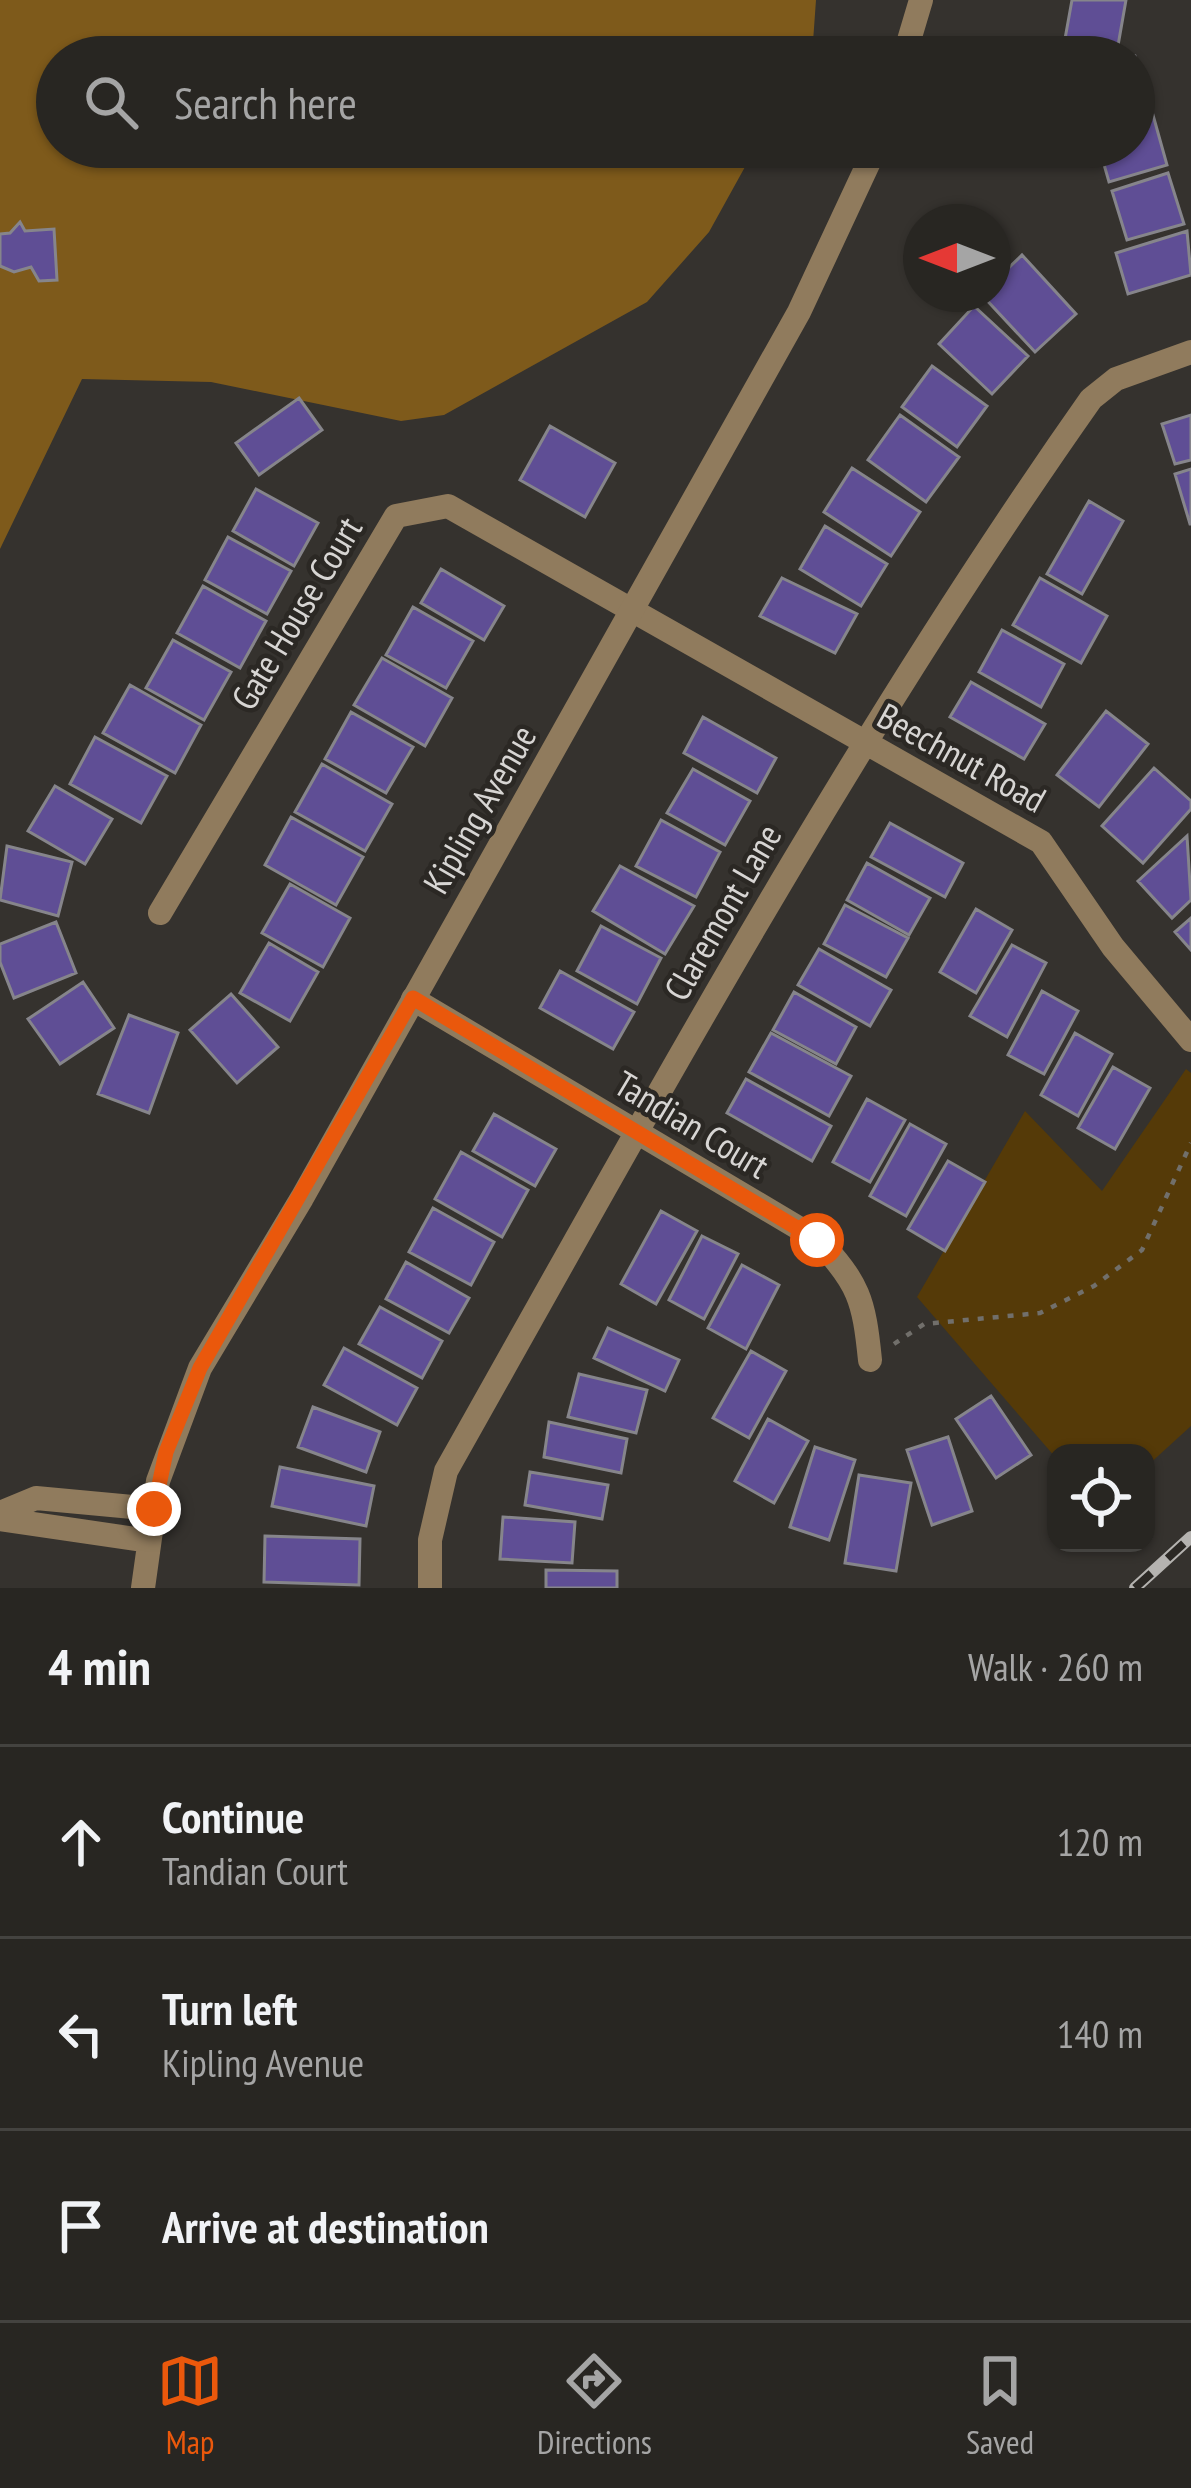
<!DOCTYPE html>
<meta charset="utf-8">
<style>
:root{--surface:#282622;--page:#302e2a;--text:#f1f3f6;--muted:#a5a5a5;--line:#444340;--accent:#ea580c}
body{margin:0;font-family:"PT Sans Narrow",sans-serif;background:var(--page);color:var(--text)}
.controls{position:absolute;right:36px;bottom:36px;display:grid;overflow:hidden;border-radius:24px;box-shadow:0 3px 9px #0004}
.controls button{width:108px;height:108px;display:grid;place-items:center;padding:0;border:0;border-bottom:3px solid var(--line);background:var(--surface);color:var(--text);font:60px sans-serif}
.compass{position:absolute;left:903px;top:204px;width:108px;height:108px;border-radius:50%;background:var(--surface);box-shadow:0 3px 9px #0004;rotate:270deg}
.stop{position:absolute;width:36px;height:36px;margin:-27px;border:9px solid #ea580c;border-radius:50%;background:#fff}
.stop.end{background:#ea580c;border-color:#fff;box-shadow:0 3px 12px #0008}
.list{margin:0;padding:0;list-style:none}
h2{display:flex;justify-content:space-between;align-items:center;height:156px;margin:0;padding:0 48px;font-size:51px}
h2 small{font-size:39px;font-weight:400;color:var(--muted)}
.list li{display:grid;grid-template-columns:78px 1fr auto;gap:36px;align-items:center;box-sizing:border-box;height:192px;padding:0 48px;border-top:3px solid var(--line)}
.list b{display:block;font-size:45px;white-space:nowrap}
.list p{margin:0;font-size:39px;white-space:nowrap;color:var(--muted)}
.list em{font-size:39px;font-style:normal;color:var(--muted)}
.icon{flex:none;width:66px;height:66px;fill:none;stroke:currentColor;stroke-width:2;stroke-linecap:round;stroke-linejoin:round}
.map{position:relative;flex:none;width:1191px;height:1588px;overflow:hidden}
.search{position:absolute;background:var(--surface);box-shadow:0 3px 9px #0004;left:36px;right:36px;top:36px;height:132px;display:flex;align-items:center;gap:30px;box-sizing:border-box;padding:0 42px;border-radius:66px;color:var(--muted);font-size:45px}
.sheet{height:732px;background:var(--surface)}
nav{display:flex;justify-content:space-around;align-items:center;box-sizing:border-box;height:168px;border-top:3px solid var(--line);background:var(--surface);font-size:33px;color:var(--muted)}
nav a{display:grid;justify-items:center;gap:6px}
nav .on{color:var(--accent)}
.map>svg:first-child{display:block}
</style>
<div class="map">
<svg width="1191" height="1588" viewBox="0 0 1191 1588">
<rect width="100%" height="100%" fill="#35322e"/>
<path fill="#553a08" d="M 1186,1069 L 1191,1073 L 1191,1426 L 1146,1467 L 1146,1453 L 1056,1453 L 1056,1458 L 917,1297 L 1025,1111 L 1102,1191 Z"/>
<path fill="#7e5a1b" d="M 0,0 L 816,0 L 813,42 L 805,57 L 57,57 L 57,147 L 756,147 L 709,232 L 647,302 L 444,415 L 401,421 L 211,382 L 82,379 L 0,549 Z"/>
<path fill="#5f4e95" stroke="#86858b" stroke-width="3" d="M 1072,0 L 1126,0 L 1116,57 L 1063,50 Z
M 1135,56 L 1150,106 L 1134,111 L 1131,57 Z
M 1153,115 L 1167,165 L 1109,182 L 1099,147 L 1134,147 L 1134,120 Z
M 1168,173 L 1184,224 L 1127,240 L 1112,191 Z
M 20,222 L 25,231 L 54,229 L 57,280 L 39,281 L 31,267 L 14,272 L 0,266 L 0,234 L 10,233 Z
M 1187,231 L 1191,275 L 1128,294 L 1116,253 Z
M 1022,255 L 1076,314 L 1035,352 L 981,294 L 993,294 L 993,283 Z
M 974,306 L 1028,356 L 992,394 L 939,344 Z
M 932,366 L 987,406 L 957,447 L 902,407 Z
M 299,398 L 322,430 L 259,475 L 236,443 Z
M 900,415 L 959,457 L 926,502 L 868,460 Z
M 1191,415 L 1191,460 L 1175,464 L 1162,424 Z
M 550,426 L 615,463 L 585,517 L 520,480 Z
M 852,468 L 920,512 L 891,556 L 824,512 Z
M 1191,469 L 1191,524 L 1190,524 L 1175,474 Z
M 256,489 L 318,523 L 294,566 L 233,531 Z
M 1089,501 L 1123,521 L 1082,594 L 1047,574 Z
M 825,526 L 887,564 L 861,606 L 800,569 Z
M 228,537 L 291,571 L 267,614 L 205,580 Z
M 441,569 L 504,606 L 484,640 L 421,603 Z
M 782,578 L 857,614 L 835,653 L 760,616 Z
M 1040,578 L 1107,616 L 1081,663 L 1013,625 Z
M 203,586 L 266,621 L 240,668 L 177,633 Z
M 413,607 L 473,641 L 446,688 L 386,655 Z
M 1002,630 L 1064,664 L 1041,707 L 979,672 Z
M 173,640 L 231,672 L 204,720 L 146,688 Z
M 382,658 L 452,698 L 425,746 L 354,705 Z
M 971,682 L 1045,724 L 1024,759 L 950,717 Z
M 130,685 L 201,725 L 175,773 L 103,733 Z
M 1106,711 L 1148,744 L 1099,807 L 1057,775 Z
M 351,712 L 413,747 L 386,793 L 325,759 Z
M 703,717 L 776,758 L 757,793 L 684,753 Z
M 95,737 L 167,776 L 141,823 L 70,784 Z
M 322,764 L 392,804 L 365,851 L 295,812 Z
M 1154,768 L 1191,801 L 1191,809 L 1143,863 L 1102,826 Z
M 693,769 L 750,801 L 725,845 L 667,813 Z
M 55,786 L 112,819 L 85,864 L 28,831 Z
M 291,817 L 363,857 L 336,905 L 265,865 Z
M 661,820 L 720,852 L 696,897 L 636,866 Z
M 890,823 L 963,863 L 945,897 L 871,857 Z
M 1187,836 L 1191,900 L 1172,918 L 1138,881 Z
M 7,846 L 72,862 L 58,916 L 0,900 Z
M 867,863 L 930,898 L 909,935 L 847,900 Z
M 620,866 L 694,906 L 665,954 L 593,911 Z
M 290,884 L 350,918 L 323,967 L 262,933 Z
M 845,905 L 908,938 L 886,977 L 824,944 Z
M 976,909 L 1012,930 L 976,993 L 940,972 Z
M 1191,918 L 1191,950 L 1175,932 Z
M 56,922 L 76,973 L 14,998 L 0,962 L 0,944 Z
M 601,926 L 661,958 L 637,1004 L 577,971 Z
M 269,943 L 318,972 L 290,1021 L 240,993 Z
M 1012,945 L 1046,963 L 1007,1037 L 970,1016 Z
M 819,949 L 891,990 L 870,1026 L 798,985 Z
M 560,971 L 634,1012 L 613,1049 L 540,1008 Z
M 83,982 L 114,1028 L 60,1064 L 28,1019 Z
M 1042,991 L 1078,1011 L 1044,1074 L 1008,1055 Z
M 794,992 L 856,1027 L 836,1064 L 773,1030 Z
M 231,994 L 278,1047 L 237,1083 L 190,1030 Z
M 129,1015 L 178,1033 L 149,1113 L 98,1094 Z
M 771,1033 L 851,1076 L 829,1116 L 749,1072 Z
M 1075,1033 L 1112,1054 L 1078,1116 L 1041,1095 Z
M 1113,1067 L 1150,1088 L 1115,1149 L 1078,1128 Z
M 746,1079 L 831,1126 L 812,1161 L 727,1113 Z
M 867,1099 L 905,1120 L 870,1182 L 833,1162 Z
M 494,1114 L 556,1149 L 535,1186 L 473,1151 Z
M 910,1124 L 946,1144 L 906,1216 L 870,1196 Z
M 461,1152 L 528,1190 L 502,1237 L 435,1199 Z
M 948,1161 L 985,1182 L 945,1251 L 908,1229 Z
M 433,1208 L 494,1242 L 471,1285 L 409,1252 Z
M 661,1211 L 697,1231 L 656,1304 L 621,1284 Z
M 702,1236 L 738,1254 L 704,1319 L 669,1300 Z
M 406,1262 L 469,1298 L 449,1333 L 386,1299 Z
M 742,1265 L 779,1285 L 746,1349 L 708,1328 Z
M 380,1307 L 442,1341 L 422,1378 L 359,1344 Z
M 608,1328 L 679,1360 L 665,1391 L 594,1358 Z
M 344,1348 L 417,1388 L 397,1425 L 324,1385 Z
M 751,1351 L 786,1371 L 749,1438 L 713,1418 Z
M 579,1374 L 647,1390 L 636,1433 L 568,1417 Z
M 991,1396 L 1031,1455 L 996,1478 L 956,1419 Z
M 313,1407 L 380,1432 L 366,1472 L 298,1447 Z
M 768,1419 L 808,1441 L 774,1503 L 735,1481 Z
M 549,1422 L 627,1439 L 621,1473 L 544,1457 Z
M 948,1437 L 972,1511 L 932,1525 L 907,1450 Z
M 815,1447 L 855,1460 L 829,1540 L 790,1527 Z
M 280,1467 L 374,1486 L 366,1526 L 272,1506 Z
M 530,1472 L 608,1485 L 602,1519 L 525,1505 Z
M 859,1475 L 911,1483 L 896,1571 L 845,1563 Z
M 503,1517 L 575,1522 L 572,1563 L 500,1559 Z
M 265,1536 L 360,1539 L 359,1585 L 264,1582 Z
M 546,1570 L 617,1571 L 617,1588 L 546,1588 Z"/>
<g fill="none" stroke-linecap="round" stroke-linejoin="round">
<path stroke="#716f6b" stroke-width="4.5" stroke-dasharray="6 9" stroke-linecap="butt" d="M 894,1344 L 924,1324 L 1040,1313 L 1094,1286 L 1142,1250 L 1191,1143"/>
<path stroke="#907b5d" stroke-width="24" d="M 160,913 L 396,516 L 448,506 L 1041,842 L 1113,947 L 1191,1040
M 413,999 L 817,1239 C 859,1283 864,1300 870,1360
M 430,1588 L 430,1540 L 446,1471 C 651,1107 850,741 1091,399 L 1116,379 L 1191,352"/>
<path stroke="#907b5d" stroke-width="24" d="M 904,57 L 921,0
M 0,1513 L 36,1498 L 154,1509
M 0,1519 L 149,1541
M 143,1588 L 158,1481 L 200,1368 L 302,1198 L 799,312 L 876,147"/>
<g stroke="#b5b3b0" stroke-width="12">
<path id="rail" d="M 1135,1588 L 1191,1537"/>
</g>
<use href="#rail" stroke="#2b2824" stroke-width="8" stroke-dasharray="22" stroke-linecap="butt"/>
</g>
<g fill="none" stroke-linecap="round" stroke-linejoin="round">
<path stroke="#ea580c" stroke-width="15" d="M 154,1509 L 166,1452 L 200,1368 L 413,998 L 817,1240"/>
</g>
<g text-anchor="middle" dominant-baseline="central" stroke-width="9" stroke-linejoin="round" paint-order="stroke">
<g font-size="36" fill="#d7d5d3" stroke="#2b2824">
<text transform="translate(296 613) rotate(-59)">Gate House Court</text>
<text transform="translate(962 757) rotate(29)">Beechnut Road</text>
<text transform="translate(479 809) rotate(-60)">Kipling Avenue</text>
<text transform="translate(722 912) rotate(-60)">Claremont Lane</text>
<text transform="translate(692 1124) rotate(31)">Tandian Court</text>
</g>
</g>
</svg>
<div class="controls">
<button><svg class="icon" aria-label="locate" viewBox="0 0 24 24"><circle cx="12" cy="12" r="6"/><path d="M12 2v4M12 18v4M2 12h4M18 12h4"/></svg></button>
</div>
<svg class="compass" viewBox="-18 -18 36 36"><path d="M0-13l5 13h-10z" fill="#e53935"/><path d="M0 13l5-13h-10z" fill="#a5a5a5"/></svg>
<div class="stop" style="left:817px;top:1240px"></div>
<div class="stop end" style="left:154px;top:1509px"></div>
<div class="search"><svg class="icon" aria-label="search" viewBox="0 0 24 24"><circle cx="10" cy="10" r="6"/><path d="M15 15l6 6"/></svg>Search here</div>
</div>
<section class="sheet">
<h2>4 min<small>Walk · 260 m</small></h2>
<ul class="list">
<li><svg class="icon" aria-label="ahead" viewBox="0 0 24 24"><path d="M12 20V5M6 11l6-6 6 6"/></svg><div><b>Continue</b><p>Tandian Court</p></div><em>120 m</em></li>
<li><svg class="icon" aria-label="left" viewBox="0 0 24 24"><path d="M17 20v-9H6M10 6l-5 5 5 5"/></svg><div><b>Turn left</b><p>Kipling Avenue</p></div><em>140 m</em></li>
<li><svg class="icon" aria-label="arrive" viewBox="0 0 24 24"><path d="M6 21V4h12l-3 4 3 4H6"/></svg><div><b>Arrive at destination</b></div></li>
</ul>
</section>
<nav>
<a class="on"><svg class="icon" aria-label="map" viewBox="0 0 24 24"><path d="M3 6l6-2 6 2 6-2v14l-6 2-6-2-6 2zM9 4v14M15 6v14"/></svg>Map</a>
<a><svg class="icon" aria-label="directions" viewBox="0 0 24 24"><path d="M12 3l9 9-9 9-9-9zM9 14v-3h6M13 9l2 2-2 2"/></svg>Directions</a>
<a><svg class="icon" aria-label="saved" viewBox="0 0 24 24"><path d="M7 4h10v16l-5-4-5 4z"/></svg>Saved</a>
</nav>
